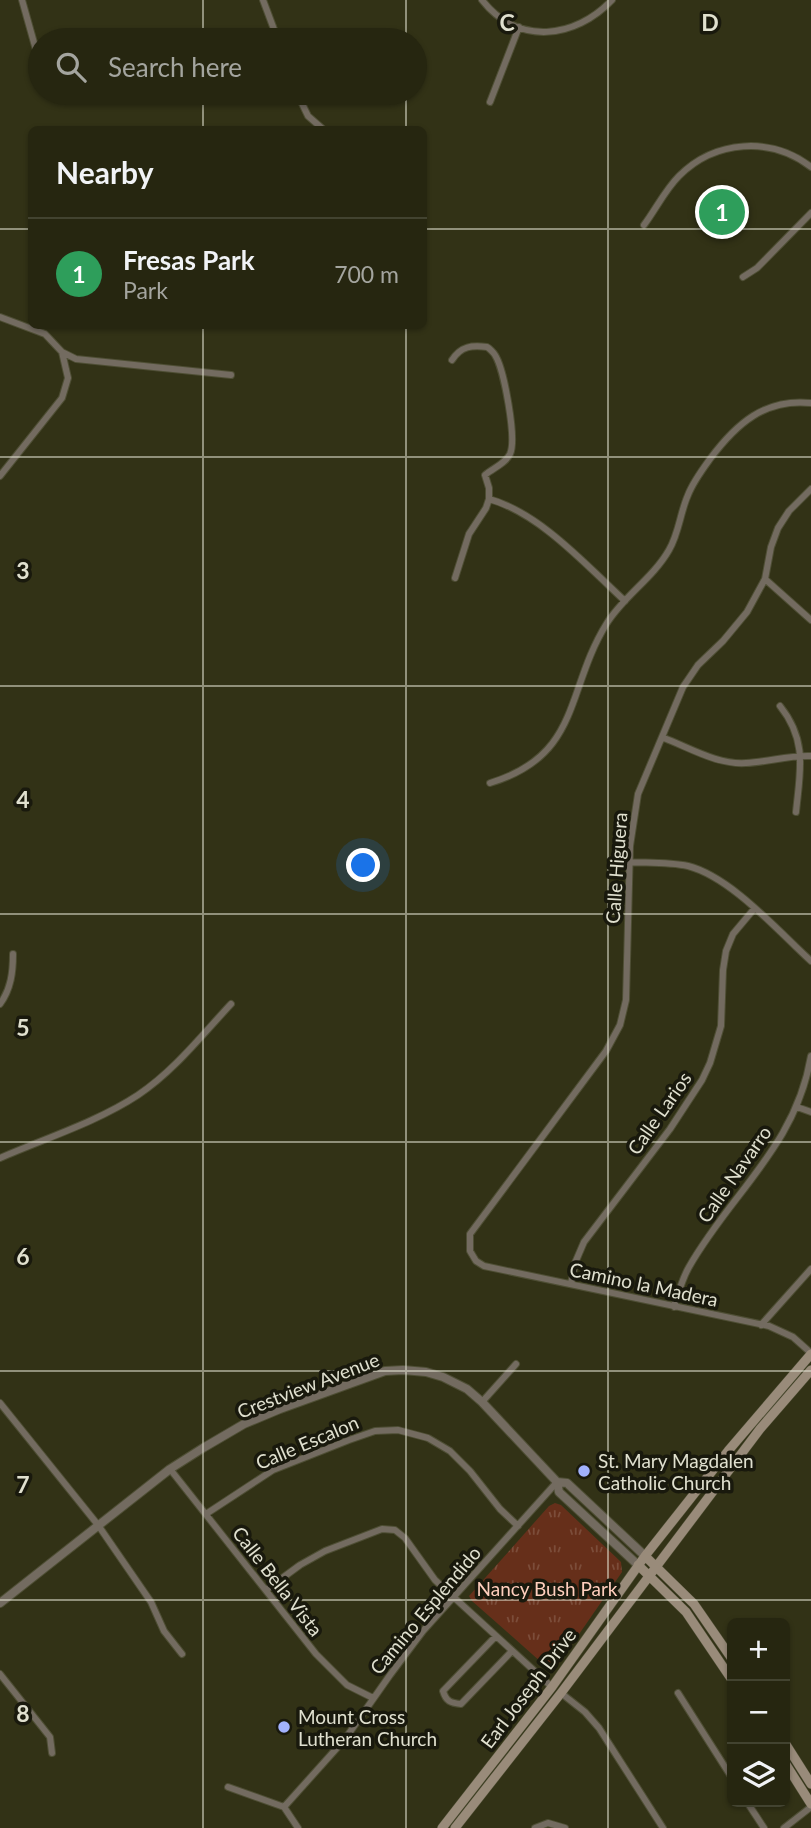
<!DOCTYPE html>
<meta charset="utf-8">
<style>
:root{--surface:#262610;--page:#2e2e19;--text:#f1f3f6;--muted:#a4a59f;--line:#424330;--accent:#8bbbb9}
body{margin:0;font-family:Lato,sans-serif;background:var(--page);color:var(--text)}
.controls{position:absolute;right:21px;bottom:21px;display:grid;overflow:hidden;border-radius:10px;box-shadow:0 2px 5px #0004}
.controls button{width:63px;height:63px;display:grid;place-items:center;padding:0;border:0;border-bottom:2px solid var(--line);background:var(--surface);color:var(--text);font:35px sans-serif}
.you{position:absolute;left:364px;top:866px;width:24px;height:24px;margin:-18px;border:5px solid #fff;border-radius:50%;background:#1a73e8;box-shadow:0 0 0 10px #1a73e833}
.badge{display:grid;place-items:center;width:46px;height:46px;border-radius:50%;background:var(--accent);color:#fff;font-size:23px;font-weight:700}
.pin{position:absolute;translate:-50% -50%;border:4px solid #fff;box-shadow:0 2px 7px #0006}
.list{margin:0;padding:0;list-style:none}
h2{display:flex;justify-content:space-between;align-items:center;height:91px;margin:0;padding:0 28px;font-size:30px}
h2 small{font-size:23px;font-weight:400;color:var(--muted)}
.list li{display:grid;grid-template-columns:46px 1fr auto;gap:21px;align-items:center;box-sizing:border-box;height:112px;padding:0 28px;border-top:2px solid var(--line)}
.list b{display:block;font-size:26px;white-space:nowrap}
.list p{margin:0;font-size:23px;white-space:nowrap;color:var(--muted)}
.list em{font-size:23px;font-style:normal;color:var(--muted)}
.icon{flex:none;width:38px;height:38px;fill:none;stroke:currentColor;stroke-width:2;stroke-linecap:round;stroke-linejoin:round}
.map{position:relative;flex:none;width:811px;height:1828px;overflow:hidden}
.search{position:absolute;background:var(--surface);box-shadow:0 2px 5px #0004;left:28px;top:28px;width:399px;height:77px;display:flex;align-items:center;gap:18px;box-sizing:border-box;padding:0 24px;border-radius:38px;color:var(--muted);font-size:26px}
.panel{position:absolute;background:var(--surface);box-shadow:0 2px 5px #0004;left:28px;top:126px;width:399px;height:203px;border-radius:10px}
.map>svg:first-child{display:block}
</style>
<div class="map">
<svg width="811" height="1828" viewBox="0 0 811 1828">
<defs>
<pattern id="grass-tufts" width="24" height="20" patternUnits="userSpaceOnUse" patternTransform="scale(1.75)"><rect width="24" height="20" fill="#662f1a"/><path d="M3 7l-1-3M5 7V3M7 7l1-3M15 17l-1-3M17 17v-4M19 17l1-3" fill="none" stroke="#7c4d3a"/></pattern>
</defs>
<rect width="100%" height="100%" fill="#323216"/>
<path fill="url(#grass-tufts)" d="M 555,1503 L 561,1505 L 621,1562 L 622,1572 L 557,1666 L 550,1670 L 472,1601 L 469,1596 L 549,1506 Z"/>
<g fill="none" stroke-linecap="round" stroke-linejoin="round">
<g stroke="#4e4e34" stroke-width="8">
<path id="minor" d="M 22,0 L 38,57
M 263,0 L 278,40
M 482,0 C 518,46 575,39 612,0
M 297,93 L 308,116 L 324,130
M 490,102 L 519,27
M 644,225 C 656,209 665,190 679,176 C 715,140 771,136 811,167
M 743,277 L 757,268 L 811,213
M 0,317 L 45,334 L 62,352 L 76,359 L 231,375
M 452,360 C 461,346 472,345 487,347 C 489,348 494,353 495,355 C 504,369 517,439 510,454 C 505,464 493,468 485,475 L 489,488 L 489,499 L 486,508 L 469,534 L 455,578
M 0,476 L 62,398 L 68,378 L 62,352
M 811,489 L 789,511 L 778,528 L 771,547 L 765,579 L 747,612 L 723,641 L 698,665 L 683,687 L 638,794 L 630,846 L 626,1000 L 620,1025 L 606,1051 L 470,1234 L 470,1251 L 476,1261 L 484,1266 L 769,1326 L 793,1337 L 811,1353
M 489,499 C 540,513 587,566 625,601
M 765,579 L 811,620
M 780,706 C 808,741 800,771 796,812
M 664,738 C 690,748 718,765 746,763 C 769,762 788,755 811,756
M 490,783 C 582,755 565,690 607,623 C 624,596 653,578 669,550 C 679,533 680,513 688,495 C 693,482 702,470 710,459 C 736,424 765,398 811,403
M 629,862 C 649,863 669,862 688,866 C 731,877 778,931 811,961
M 0,1004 C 11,989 13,972 13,954
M 797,1107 L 811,1112
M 0,1158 C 46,1138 97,1122 138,1095 C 174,1071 202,1035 231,1004
M 571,1284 L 575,1263 L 584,1242 L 670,1129 L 702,1080 L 710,1063 L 721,1026 L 723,970 L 726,951 L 733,934 L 754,909
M 674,1307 C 678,1294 682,1279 689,1267 C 731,1193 796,1146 811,1056
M 761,1325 L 811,1269
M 482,1402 L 516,1364
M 0,1403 L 98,1525 L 151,1602 L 164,1631 L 182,1654
M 170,1469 L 316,1654 L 347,1685 L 373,1698
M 206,1514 L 273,1470 L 349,1440 L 375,1431 L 398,1430 L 428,1438 L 450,1451 L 470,1471 L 500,1509 L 518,1526
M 266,1590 L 300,1565 L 325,1551 L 382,1529 L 395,1530 L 405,1538 L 435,1580 L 552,1687
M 496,1636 L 443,1691 C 446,1701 450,1703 461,1704 L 512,1651
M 0,1674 L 50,1737 L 52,1753
M 561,1693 L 585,1712 L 599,1728 L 663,1828
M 678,1693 L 732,1778
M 228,1787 L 284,1807
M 747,1802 L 764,1828
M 298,1828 L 284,1807 L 345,1739 L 390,1675 L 423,1631 L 557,1482
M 535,1828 L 548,1823 L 565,1828
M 784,1828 L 811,1807"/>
</g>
<g stroke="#4e4e34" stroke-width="10">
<path id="tertiary" d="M 557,1482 L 567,1483 L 645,1556
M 0,1603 L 170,1469 L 203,1448 L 244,1424 L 280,1409 L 385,1371 L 403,1370 L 426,1372 L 443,1377 L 467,1389 L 482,1402 L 557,1482 L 559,1492 L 638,1565"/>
</g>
<g stroke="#4e4e34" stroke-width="10">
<path id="secondary" d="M 645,1556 L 694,1604 L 732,1659
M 638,1565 L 686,1612 L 732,1680
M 785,1743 L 811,1784
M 785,1763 L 811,1804
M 442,1828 L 552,1687 L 645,1556 L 728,1451 L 811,1354
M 455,1828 L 561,1693 L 760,1429 L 811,1370"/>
</g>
<use href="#minor" stroke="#736b60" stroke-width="6"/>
<use href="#tertiary" stroke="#736b60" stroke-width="8"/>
<use href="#secondary" stroke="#998b7a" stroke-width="9"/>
</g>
<path fill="none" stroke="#e0e0cf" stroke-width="2" stroke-opacity="0.55" d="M 203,0 L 203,40M 406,0 L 406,40M 608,0 L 608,1828M 203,93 L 203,130M 406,93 L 406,130M 0,229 L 32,229M 424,229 L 811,229M 203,326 L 203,1828M 406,326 L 406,1828M 0,457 L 811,457M 0,686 L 811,686M 0,914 L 811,914M 0,1142 L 811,1142M 0,1371 L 811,1371M 0,1600 L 811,1600"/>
<g fill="#a2b2fd" stroke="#19190d" stroke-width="2.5">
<circle cx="584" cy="1471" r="7"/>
<circle cx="284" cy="1727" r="7"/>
</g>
<g text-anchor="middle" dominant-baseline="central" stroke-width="7" stroke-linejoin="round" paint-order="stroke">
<g font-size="19" fill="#e0e0cf" stroke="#19190d">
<text transform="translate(616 868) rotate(-86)">Calle Higuera</text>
<text transform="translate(659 1113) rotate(-55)">Calle Larios</text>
<text transform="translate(734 1174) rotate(-55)">Calle Navarro</text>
<text transform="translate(644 1284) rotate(12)">Camino la Madera</text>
<text transform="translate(308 1385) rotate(-21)">Crestview Avenue</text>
<text transform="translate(307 1442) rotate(-23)">Calle Escalon</text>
<text transform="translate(278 1581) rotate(52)">Calle Bella Vista</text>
<text transform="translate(425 1610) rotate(-50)">Camino Esplendido</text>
<text transform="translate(528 1688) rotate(-53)">Earl Joseph Drive</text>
</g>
<g font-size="19" fill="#e0e0cf" stroke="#19190d" text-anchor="start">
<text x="598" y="1460">St. Mary Magdalen<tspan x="598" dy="22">Catholic Church</tspan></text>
<text x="298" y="1716">Mount Cross<tspan x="298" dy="22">Lutheran Church</tspan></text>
</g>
<g font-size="19" fill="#ffcebd" stroke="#19190d">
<text x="547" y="1588">Nancy Bush Park</text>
</g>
</g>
<g font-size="23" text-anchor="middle" font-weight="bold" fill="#e0e0cf" stroke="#19190d" stroke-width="7" stroke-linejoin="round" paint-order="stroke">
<text x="507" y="31">C</text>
<text x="710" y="31">D</text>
<text x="23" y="579">3</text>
<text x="23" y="808">4</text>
<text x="23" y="1036">5</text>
<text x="23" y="1265">6</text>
<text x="23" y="1493">7</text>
<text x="23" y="1722">8</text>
</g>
</svg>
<div class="controls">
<button>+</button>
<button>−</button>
<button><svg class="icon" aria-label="layers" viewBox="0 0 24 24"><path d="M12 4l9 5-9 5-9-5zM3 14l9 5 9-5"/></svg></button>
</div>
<div class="you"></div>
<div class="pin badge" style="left:722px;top:212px;background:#2e9e5b">1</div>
<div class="search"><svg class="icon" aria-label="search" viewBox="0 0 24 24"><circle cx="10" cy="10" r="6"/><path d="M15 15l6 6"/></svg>Search here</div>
<section class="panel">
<h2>Nearby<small></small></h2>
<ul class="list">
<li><span class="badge" style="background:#2e9e5b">1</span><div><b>Fresas Park</b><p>Park</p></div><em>700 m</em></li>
</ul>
</section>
</div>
